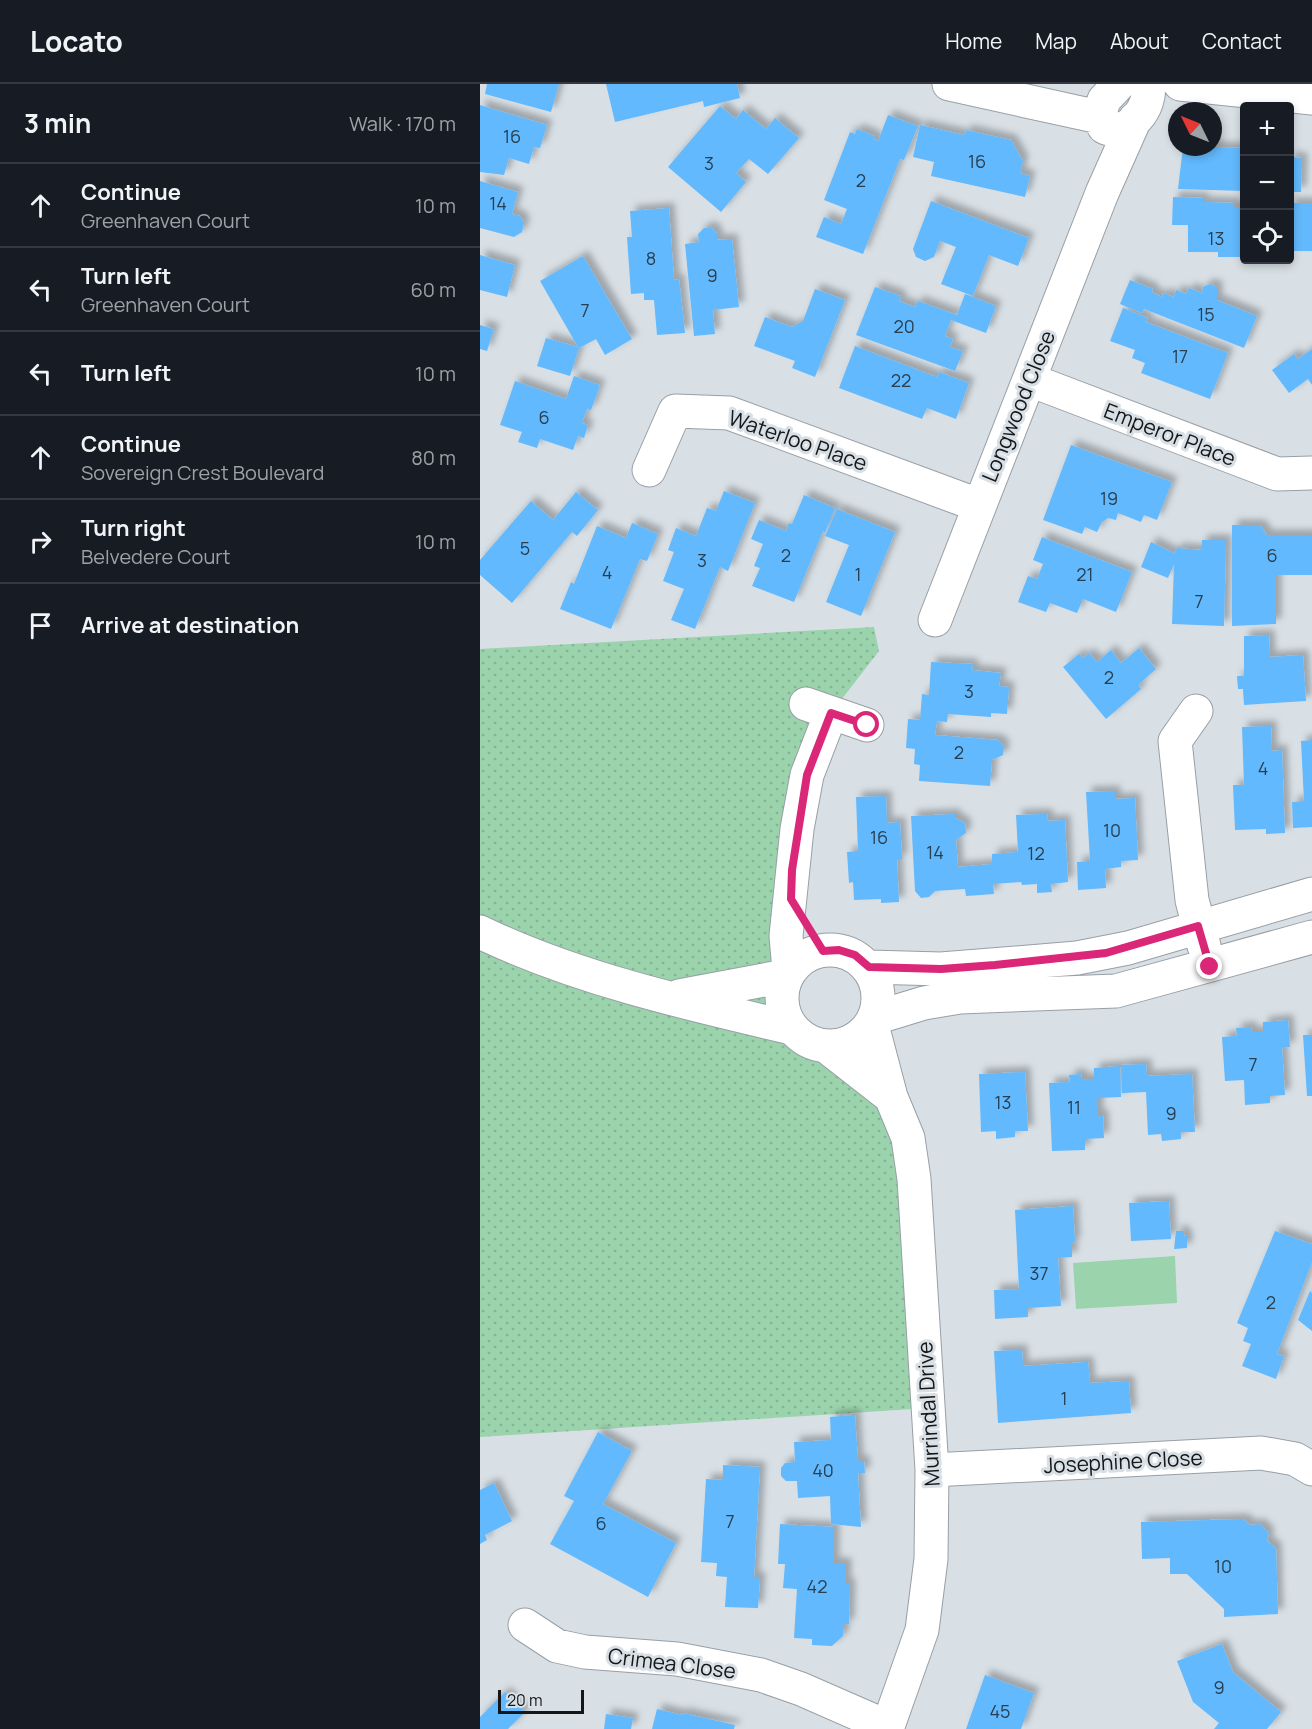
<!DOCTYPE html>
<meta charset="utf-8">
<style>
:root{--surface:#171b24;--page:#242831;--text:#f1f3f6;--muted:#9ea1a6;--line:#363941}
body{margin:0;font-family:Manrope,sans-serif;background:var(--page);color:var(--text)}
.controls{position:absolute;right:18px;top:18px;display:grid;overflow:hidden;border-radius:6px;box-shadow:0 3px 9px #0003}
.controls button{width:54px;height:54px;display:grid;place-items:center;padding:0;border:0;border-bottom:2px solid var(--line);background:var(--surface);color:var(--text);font:30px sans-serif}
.compass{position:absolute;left:688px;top:18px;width:54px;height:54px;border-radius:50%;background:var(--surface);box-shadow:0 3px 9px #0003;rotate:313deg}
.scale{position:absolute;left:18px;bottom:15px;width:86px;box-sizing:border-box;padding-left:6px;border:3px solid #141618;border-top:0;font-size:16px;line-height:21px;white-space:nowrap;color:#141618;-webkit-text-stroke:4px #d8e0e6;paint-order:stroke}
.stop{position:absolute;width:18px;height:18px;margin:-14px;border:4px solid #db2777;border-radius:50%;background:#fff}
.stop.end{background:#db2777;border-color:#fff;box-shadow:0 2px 6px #0008}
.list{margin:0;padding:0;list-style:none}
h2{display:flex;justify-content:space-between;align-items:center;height:78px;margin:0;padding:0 24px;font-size:26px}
h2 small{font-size:20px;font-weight:400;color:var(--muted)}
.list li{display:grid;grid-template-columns:39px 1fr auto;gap:18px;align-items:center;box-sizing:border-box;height:84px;padding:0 24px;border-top:2px solid var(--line)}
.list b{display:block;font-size:22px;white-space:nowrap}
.list p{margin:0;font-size:20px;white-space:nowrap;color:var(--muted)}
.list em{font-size:20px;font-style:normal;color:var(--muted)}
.icon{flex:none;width:33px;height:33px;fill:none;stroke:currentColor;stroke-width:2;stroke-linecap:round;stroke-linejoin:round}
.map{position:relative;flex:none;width:832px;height:1645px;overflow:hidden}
header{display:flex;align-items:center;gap:36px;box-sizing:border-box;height:84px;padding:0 30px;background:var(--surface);border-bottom:2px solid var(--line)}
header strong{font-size:28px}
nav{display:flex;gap:33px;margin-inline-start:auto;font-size:21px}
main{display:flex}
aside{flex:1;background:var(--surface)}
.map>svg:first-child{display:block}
</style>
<header>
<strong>Locato</strong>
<nav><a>Home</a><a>Map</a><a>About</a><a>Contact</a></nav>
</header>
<main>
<aside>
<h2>3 min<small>Walk · 170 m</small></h2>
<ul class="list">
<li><svg class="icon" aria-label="ahead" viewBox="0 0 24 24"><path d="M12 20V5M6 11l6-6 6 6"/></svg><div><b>Continue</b><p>Greenhaven Court</p></div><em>10 m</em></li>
<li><svg class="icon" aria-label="left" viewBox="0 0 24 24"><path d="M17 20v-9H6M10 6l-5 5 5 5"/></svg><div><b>Turn left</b><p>Greenhaven Court</p></div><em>60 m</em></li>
<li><svg class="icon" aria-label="left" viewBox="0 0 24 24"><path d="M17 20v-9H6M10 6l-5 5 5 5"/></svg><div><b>Turn left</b></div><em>10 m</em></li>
<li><svg class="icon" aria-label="ahead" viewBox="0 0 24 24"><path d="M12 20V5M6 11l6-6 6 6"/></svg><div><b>Continue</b><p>Sovereign Crest Boulevard</p></div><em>80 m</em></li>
<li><svg class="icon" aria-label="right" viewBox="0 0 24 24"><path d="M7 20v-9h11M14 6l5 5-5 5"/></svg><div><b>Turn right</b><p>Belvedere Court</p></div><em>10 m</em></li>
<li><svg class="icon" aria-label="arrive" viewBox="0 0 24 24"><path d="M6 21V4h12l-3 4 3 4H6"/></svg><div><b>Arrive at destination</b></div></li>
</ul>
</aside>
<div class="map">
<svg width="832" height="1645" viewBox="0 0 832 1645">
<defs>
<pattern id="park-dots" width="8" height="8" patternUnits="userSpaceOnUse" patternTransform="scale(1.5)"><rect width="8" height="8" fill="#9ad3ac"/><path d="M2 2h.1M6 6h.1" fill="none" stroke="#84b493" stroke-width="1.8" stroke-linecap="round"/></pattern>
<filter id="shadow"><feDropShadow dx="5.5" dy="-5.5" stdDeviation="3" flood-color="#0004"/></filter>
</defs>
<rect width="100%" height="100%" fill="#d8e0e6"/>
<path fill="#9ad3ac" d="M 695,1172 L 697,1219 L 596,1225 L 593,1179 Z"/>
<path fill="url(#park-dots)" d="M 394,543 L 399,567 L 351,629 L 309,886 C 301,911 297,941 326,956 C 333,960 341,960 348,964 C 370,977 391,997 411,1013 L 448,1324 L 0,1353 L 0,565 Z"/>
<path fill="#62b9fd" filter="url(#shadow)" d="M 7,0 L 79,0 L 71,28 L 5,10 Z
M 126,0 L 257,0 L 260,14 L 224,23 L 223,17 L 135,38 Z
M 0,21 L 67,41 L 60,64 L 54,63 L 49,80 L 29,74 L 24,91 L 0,88 Z
M 240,22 L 256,35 L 263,26 L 286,45 L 295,34 L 319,54 L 288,90 L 269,75 L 256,89 L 266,98 L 241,128 L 188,83 Z
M 408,31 L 438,42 L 424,76 L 420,75 L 383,170 L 336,153 L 344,133 L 361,140 L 367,125 L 344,116 L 370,48 L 375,50 L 377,45 L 395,52 L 394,55 L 398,57 Z
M 440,41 L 485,51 L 486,46 L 531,56 L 543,77 L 540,89 L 550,92 L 545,113 L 451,92 L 454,78 L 433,73 Z
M 733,58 L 735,63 L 764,64 L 764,107 L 698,105 L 703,63 L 733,63 Z
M 810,73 L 822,74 L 821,108 L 810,108 Z
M 0,97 L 38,108 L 32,130 L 40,132 L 44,139 L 42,148 L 34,153 L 0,144 Z
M 693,113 L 723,114 L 723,118 L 754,119 L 754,123 L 764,123 L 764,173 L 738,173 L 738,168 L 708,168 L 708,141 L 692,141 Z
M 451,117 L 549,154 L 538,182 L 509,171 L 493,212 L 461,200 L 476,163 L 460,157 L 454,173 L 445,177 L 436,173 L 433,165 Z
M 810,119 L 832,119 L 832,167 L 810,167 Z
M 189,124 L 194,196 L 199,195 L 205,249 L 177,251 L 174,216 L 164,216 L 164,209 L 151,210 L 147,153 L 152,153 L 150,127 Z
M 231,143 L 237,149 L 237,156 L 252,155 L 259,223 L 233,226 L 235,250 L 214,252 L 205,160 L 219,158 L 218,150 L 224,144 Z
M 0,171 L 35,181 L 27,213 L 0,206 Z
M 103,172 L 152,255 L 125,271 L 116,255 L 99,264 L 90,292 L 57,282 L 66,254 L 98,263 L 60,197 Z
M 650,196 L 673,205 L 672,208 L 682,213 L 683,209 L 694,213 L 696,206 L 706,210 L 709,204 L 722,209 L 723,203 L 730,200 L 737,203 L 737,216 L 777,232 L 764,264 L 664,225 L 662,229 L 640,220 Z
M 395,203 L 421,212 L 419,217 L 435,223 L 438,217 L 477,231 L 485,210 L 516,222 L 506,249 L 471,236 L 465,252 L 473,255 L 470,263 L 483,267 L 475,287 L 376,251 Z
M 335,205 L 365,216 L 335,293 L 312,284 L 315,277 L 274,262 L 285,233 L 312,243 L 323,237 Z
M 643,224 L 668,234 L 666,238 L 748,269 L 730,315 L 661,289 L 665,279 L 652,274 L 655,266 L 630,257 Z
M 0,241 L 14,245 L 7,267 L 0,265 Z
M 375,262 L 457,293 L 459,288 L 489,299 L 476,335 L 447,324 L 442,335 L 359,304 Z
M 832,265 L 832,301 L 828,295 L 809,309 L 792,286 L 814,270 L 818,275 Z
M 94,292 L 120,301 L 111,326 L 107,325 L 102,339 L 108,341 L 104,354 L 98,352 L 93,366 L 60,355 L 57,364 L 38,358 L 42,348 L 20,341 L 35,297 L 86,315 Z
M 591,361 L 692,398 L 677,436 L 664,431 L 661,438 L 638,429 L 636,436 L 628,434 L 622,438 L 617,448 L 605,443 L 602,450 L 563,436 Z
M 244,407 L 275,419 L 248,487 L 240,483 L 215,545 L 191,536 L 204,505 L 183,497 L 194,468 L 188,466 L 196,444 L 216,452 L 227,424 L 236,427 Z
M 96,408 L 118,426 L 97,452 L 92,448 L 32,519 L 0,491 L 0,476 L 51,417 L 73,436 Z
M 324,411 L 355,424 L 345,449 L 343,447 L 314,518 L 272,502 L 280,484 L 274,482 L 283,460 L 271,455 L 279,436 L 306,447 L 309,439 L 312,440 Z
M 357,425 L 415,448 L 381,532 L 346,518 L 369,461 L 345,452 Z
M 152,439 L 178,450 L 167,477 L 160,475 L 131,545 L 80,525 L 91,498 L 94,500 L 117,442 L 146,454 Z
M 752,441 L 780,441 L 787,451 L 832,451 L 832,491 L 796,491 L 796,540 L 752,542 Z
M 562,453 L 652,488 L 636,528 L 603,515 L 597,529 L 570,519 L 566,528 L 538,518 L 548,492 L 557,495 L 563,480 L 553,476 Z
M 722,456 L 746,456 L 744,542 L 692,540 L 694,480 L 688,494 L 661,483 L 671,458 L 694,469 L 697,464 L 721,466 Z
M 789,551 L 790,573 L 823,571 L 826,617 L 764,621 L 763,605 L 758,605 L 757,592 L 764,592 L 764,552 Z
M 659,564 L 676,585 L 658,601 L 661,605 L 626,635 L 583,583 L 599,570 L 603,574 L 609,569 L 617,578 L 631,566 L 641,579 Z
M 451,578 L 493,580 L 492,586 L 521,589 L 519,602 L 529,603 L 527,630 L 511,629 L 511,633 L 468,630 L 467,638 L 457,637 L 455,651 L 518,656 L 524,662 L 523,671 L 512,676 L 510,702 L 439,697 L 440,681 L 434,680 L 435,665 L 426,664 L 428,635 L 440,636 L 442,610 L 449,611 Z
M 791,642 L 792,667 L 802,666 L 805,749 L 786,750 L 786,745 L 755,746 L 753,701 L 764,701 L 762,643 Z
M 832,656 L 832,743 L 813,744 L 812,718 L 824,717 L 821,657 Z
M 635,707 L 635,715 L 655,714 L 658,776 L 641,777 L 641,783 L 625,785 L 626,804 L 598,806 L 597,778 L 610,777 L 606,708 Z
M 406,712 L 407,739 L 420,738 L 422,775 L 417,775 L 419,818 L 401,819 L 401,815 L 374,816 L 373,798 L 369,799 L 367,768 L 378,767 L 376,713 Z
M 475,730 L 475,734 L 485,739 L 486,749 L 476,756 L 478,783 L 512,780 L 512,770 L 538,768 L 536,731 L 567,730 L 568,737 L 585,736 L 588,798 L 571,800 L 572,808 L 557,809 L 557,800 L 542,801 L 541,798 L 513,800 L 514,810 L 486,812 L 485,805 L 455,807 L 449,813 L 441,814 L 435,807 L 431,732 Z
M 808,936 L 810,963 L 802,963 L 805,1011 L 790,1012 L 790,1019 L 765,1021 L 764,996 L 745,997 L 742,953 L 757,952 L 756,944 L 771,943 L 772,948 L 783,948 L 783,938 Z
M 823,951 L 832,951 L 832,1012 L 827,1012 Z
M 666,980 L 667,992 L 712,990 L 715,1048 L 701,1048 L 701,1055 L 682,1057 L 681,1050 L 668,1051 L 666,1008 L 642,1009 L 641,981 Z
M 640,982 L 641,1013 L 618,1014 L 618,1031 L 623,1031 L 624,1054 L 605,1055 L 605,1066 L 572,1067 L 569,999 L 590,998 L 589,991 L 601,990 L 602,995 L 614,995 L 614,984 Z
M 545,988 L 548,1047 L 535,1047 L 535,1053 L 516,1055 L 516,1047 L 501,1048 L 499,990 Z
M 689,1117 L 691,1155 L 651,1157 L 649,1119 Z
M 593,1122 L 595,1158 L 592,1159 L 592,1173 L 578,1174 L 581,1222 L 548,1224 L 548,1233 L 515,1235 L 514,1206 L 539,1205 L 535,1126 Z
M 696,1147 L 704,1147 L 704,1152 L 707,1151 L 707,1164 L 694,1165 Z
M 795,1147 L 832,1160 L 832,1178 L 797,1270 L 804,1272 L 796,1295 L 762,1282 L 771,1260 L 763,1257 L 768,1244 L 757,1239 Z
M 830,1207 L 832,1209 L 832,1247 L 818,1236 Z
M 542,1266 L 543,1282 L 608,1278 L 610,1299 L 649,1297 L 651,1329 L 518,1339 L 514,1267 Z
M 375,1331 L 378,1377 L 384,1377 L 385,1389 L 378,1389 L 381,1443 L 351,1440 L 350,1412 L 318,1414 L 317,1397 L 306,1397 L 301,1392 L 301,1384 L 305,1379 L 315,1378 L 314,1358 L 351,1356 L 350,1333 Z
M 118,1348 L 152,1367 L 123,1420 L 196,1459 L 168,1513 L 70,1460 L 94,1417 L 84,1412 Z
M 243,1381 L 280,1383 L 274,1493 L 280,1493 L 278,1524 L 245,1523 L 247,1493 L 236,1492 L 237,1479 L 221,1478 L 226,1395 L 243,1396 Z
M 14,1399 L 32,1437 L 5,1451 L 7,1456 L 0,1460 L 0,1406 Z
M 763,1435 L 770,1441 L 780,1440 L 789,1449 L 787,1457 L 796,1464 L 798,1530 L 744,1533 L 744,1525 L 707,1490 L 690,1490 L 690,1474 L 662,1475 L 661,1438 Z
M 300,1440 L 354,1443 L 354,1479 L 366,1479 L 366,1500 L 370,1500 L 369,1540 L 364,1540 L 363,1552 L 352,1562 L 332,1561 L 332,1555 L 314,1554 L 317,1505 L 303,1504 L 305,1480 L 298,1480 Z
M 742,1560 L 753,1588 L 801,1628 L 787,1645 L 734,1645 L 739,1639 L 713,1618 L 697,1577 Z
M 505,1591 L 554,1609 L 541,1645 L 486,1645 Z
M 25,1608 L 45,1628 L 28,1645 L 0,1645 L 0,1633 Z
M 177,1625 L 202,1631 L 203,1629 L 255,1641 L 254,1645 L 172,1645 Z
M 126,1630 L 153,1634 L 151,1645 L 124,1645 Z"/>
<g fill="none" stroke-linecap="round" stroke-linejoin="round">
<g stroke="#989fa5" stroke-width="35">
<path id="minor" d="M 469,0 L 619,33
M 639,0 L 624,16 L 619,33 L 624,43 C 648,55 673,22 668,0
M 700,0 L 832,14
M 550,296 L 797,390 L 832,389
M 169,386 L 195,327 L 249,329 L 498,421
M 455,536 L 622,109 L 655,35
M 326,620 L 387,641
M 716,627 L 695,657 L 712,816 L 724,862
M 0,848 C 95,894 209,920 312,944
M302 914a48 48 0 1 1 96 0a48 48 0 1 1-96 0Z
M 389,883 L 461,885 L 597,874 L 648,864 L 832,810
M 309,886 L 306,852 L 317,745 L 327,691 L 351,629
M 199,912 L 305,892
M 395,934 L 444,919 L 480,913 L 636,907 L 832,853
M 392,941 L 411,1013 L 428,1054 L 434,1095 L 452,1386 L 451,1475 L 442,1546 L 407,1645
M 347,963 L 411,1013
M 452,1386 L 781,1369 L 815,1375 L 832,1385
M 45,1541 L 77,1562 L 105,1568 L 197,1575 L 281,1591 L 321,1605 L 408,1643"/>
</g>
<use href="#minor" stroke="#fff" stroke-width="33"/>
</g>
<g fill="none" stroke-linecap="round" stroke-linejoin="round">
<path stroke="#db2777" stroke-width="8" d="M 387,641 L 351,629 L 327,691 L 312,786 L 311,815 L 343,867 L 359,866 L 375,871 L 389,883 L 461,885 L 515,881 L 626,869 L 718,842 L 730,883"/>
</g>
<g text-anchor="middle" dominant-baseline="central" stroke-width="6" stroke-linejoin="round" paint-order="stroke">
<g font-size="18" fill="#283f51">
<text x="32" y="52">16</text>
<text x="497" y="77">16</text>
<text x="229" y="79">3</text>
<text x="381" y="96">2</text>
<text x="18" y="119">14</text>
<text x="736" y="154">13</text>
<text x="171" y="174">8</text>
<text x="232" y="191">9</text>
<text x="105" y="226">7</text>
<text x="726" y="230">15</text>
<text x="424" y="242">20</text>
<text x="700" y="272">17</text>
<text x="421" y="296">22</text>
<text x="64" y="333">6</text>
<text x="629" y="414">19</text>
<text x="45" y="464">5</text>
<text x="306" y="471">2</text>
<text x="792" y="471">6</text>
<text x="222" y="476">3</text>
<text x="127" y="488">4</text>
<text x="378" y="490">1</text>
<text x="605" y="490">21</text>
<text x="719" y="517">7</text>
<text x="629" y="593">2</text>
<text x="489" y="607">3</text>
<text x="479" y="668">2</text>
<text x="783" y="684">4</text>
<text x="632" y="746">10</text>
<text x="399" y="753">16</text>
<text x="455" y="768">14</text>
<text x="556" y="769">12</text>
<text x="773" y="980">7</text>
<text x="523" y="1018">13</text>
<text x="594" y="1023">11</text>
<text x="691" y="1029">9</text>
<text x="559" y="1189">37</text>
<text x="791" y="1218">2</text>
<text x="584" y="1314">1</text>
<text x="343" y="1386">40</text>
<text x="250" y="1437">7</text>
<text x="121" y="1439">6</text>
<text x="743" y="1482">10</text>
<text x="337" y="1502">42</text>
<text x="739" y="1603">9</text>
<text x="520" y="1627">45</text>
</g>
<g font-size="21" fill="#141618" stroke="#d8e0e6">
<text transform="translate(538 322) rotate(-68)">Longwood Close</text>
<text transform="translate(690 350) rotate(21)">Emperor Place</text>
<text transform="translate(318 356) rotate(19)">Waterloo Place</text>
<text transform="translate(448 1330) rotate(-93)">Murrindal Drive</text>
<text transform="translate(643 1377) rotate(-3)">Josephine Close</text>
<text transform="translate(192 1579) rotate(7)">Crimea Close</text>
</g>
</g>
</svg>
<div class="controls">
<button>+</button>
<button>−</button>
<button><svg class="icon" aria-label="locate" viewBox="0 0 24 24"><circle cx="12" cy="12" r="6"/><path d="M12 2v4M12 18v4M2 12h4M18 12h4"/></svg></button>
</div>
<svg class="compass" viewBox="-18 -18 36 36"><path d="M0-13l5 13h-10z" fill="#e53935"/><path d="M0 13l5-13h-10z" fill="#9ea1a6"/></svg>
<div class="scale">20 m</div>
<div class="stop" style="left:387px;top:641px"></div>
<div class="stop end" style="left:730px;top:883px"></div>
</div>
</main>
